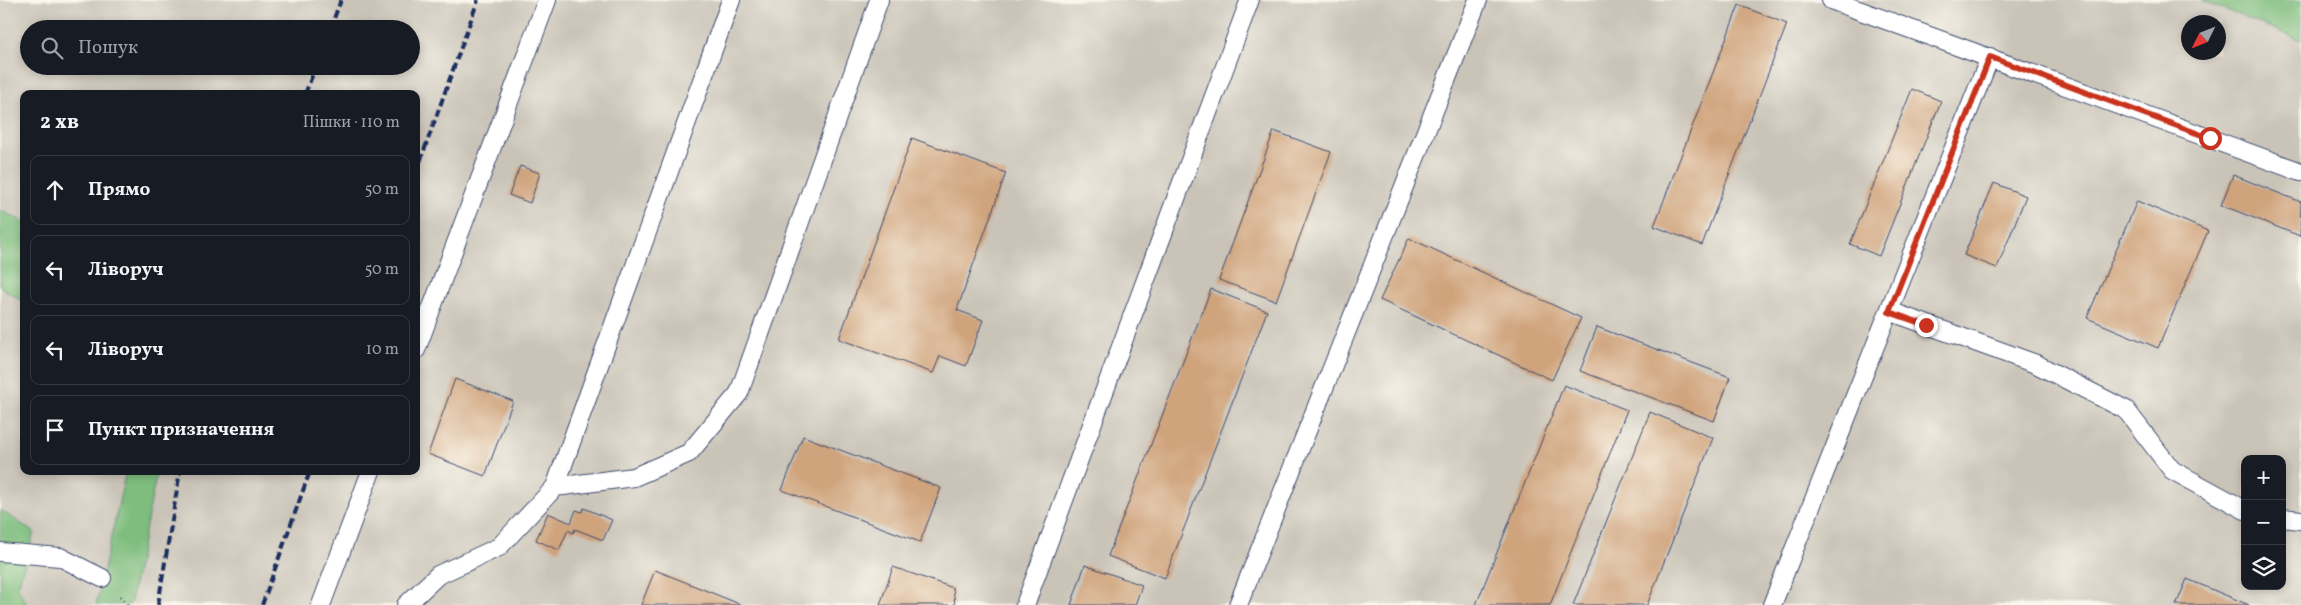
<!DOCTYPE html>
<html lang="uk">
<meta charset="utf-8">
<style>
:root{--surface:#171b24;--page:#242831;--text:#f1f3f6;--muted:#9ea1a6;--line:#363941}
body{margin:0;font-family:Vollkorn,serif;background:var(--page);color:var(--text)}
.controls{position:absolute;right:15px;bottom:15px;display:grid;overflow:hidden;border-radius:10px;box-shadow:0 2px 8px #0003}
.controls button{width:45px;height:45px;display:grid;place-items:center;padding:0;border:0;border-bottom:1px solid var(--line);background:var(--surface);color:var(--text);font:25px sans-serif}
.compass{position:absolute;left:2181px;top:15px;width:45px;height:45px;border-radius:50%;background:var(--surface);box-shadow:0 2px 8px #0003;rotate:227deg}
.stop{position:absolute;width:15px;height:15px;margin:-11px;border:4px solid #c8321e;border-radius:50%;background:#fff}
.stop.end{background:#c8321e;border-color:#fff;box-shadow:0 1px 5px #0008}
.list{margin:0;padding:0;list-style:none}
h2{display:flex;justify-content:space-between;align-items:center;height:65px;margin:0;padding:0 20px;font-size:21px}
h2 small{font-size:16px;font-weight:400;color:var(--muted)}
.list li{display:grid;grid-template-columns:32px 1fr auto;gap:15px;align-items:center;box-sizing:border-box;height:70px;margin:0 10px 10px;padding:0 10px;border:1px solid var(--line);border-radius:10px}
.list b{display:block;font-size:19px;white-space:nowrap}
.list em{font-size:16px;font-style:normal;color:var(--muted)}
.icon{flex:none;width:28px;height:28px;fill:none;stroke:currentColor;stroke-width:2;stroke-linecap:round;stroke-linejoin:round}
.map{position:relative;flex:none;width:2301px;height:605px;overflow:hidden}
.search{position:absolute;background:var(--surface);box-shadow:0 2px 8px #0003;left:20px;top:20px;width:400px;height:55px;display:flex;align-items:center;gap:12px;box-sizing:border-box;padding:0 18px;border-radius:28px;color:var(--muted);font-size:19px}
.panel{position:absolute;background:var(--surface);box-shadow:0 2px 8px #0003;left:20px;top:90px;width:400px;height:385px;border-radius:10px}
.map>svg:first-child{display:block}
</style>
<div class="map">
<svg width="2301" height="605" viewBox="0 0 2301 605">
<rect width="100%" height="100%" fill="#fbf7ec"/>
<filter id="ink" filterUnits="userSpaceOnUse"><feTurbulence type="fractalNoise" baseFrequency=".02" numOctaves="2"/><feDisplacementMap in="SourceGraphic" scale="10" xChannelSelector="R" yChannelSelector="G"/><feConvolveMatrix kernelMatrix="1 2 1 2 8 2 1 2 1" color-interpolation-filters="sRGB"/></filter>
<filter id="wash" filterUnits="userSpaceOnUse"><feTurbulence type="fractalNoise" baseFrequency=".0096" numOctaves="4" result="noise"/><feDisplacementMap in="SourceGraphic" scale="20" xChannelSelector="R" yChannelSelector="G"/><feGaussianBlur stdDeviation="1.12" result="paint"/><feColorMatrix in="noise" values="0 0 0 0 0 0 0 0 0 0 0 0 0 0 0 0 0 1.4 0 .05"/><feComposite in="paint" operator="in"/></filter>
<g filter="url(#wash)">
<rect width="100%" height="100%" fill="#f5e5cc"/>
<path fill="#c9c3b8" fill-rule="evenodd" d="M 0,0 L 2301,0 L 2301,605 L 0,605 ZM 2188,22 L 2218,22 L 2218,52 L 2188,52 ZM 29,29 L 411,29 L 411,66 L 29,66 ZM 24,94 L 416,94 L 416,471 L 24,471 ZM 2245,459 L 2282,459 L 2282,586 L 2245,586 Z"/>
<path fill="#7ebd7e" stroke="#4c766e" d="M 2201,0 L 2301,0 L 2301,40 Z
M 0,210 L 24,222 L 24,302 L 0,287 Z
M 126,471 L 157,471 L 130,605 L 96,605 Z
M 0,510 L 34,532 L 18,587 L 27,605 L 0,605 Z"/>
<g id="blocks">
<path fill="#cfa37b" d="M 1739,5 L 1787,24 L 1702,245 L 1654,226 Z
M 1912,89 L 1941,101 L 1879,256 L 1850,244 Z
M 1274,131 L 1331,152 L 1276,301 L 1219,280 Z
M 912,138 L 1006,173 L 957,310 L 983,320 L 966,366 L 940,356 L 933,373 L 839,339 Z
M 520,166 L 540,173 L 530,203 L 509,195 Z
M 2233,175 L 2301,202 L 2300,236 L 2221,205 Z
M 1994,183 L 2026,196 L 1997,268 L 1964,255 Z
M 2137,201 L 2208,231 L 2158,348 L 2087,318 Z
M 1409,238 L 1581,318 L 1552,380 L 1380,300 Z
M 1211,289 L 1267,311 L 1165,578 L 1108,556 Z
M 1597,327 L 1730,377 L 1714,421 L 1580,371 Z
M 455,379 L 513,401 L 485,476 L 428,454 Z
M 1564,385 L 1627,410 L 1550,605 L 1476,605 Z
M 1650,412 L 1713,438 L 1647,605 L 1573,605 Z
M 803,436 L 941,488 L 920,542 L 782,490 Z
M 584,508 L 612,520 L 603,540 L 575,529 L 573,533 L 568,530 L 559,550 L 536,540 L 548,513 L 571,523 L 576,510 L 582,512 Z
M 1085,565 L 1142,585 L 1135,605 L 1071,605 Z
M 893,567 L 953,588 L 955,605 L 880,605 Z
M 655,570 L 742,605 L 641,605 Z
M 2187,579 L 2249,605 L 2176,605 Z"/>
</g>
</g>
<g filter="url(#ink)">
<use href="#blocks" fill-opacity="0" stroke="#3c4a6e" stroke-width="1"/>
<g fill="none" stroke-linecap="round" stroke-linejoin="round">
<g stroke="#3c4a6e" stroke-width="20">
<path id="lane" d="M 1831,0 L 2301,172
M 1889,311 L 2036,364 L 2126,410 L 2172,470 L 2245,510
M 416,350 L 547,0
M 555,487 L 731,0
M 2282,518 L 2301,520
M 0,552 L 60,557 L 102,578
M 321,605 L 371,471
M 406,605 L 438,575 L 499,547 L 555,487 L 634,477 L 689,453 L 739,393 L 879,0
M 1025,605 L 1249,2
M 1238,605 L 1478,0
M 1772,605 L 1990,57"/>
</g>
<path stroke="#3c4a6e" stroke-width="3" stroke-dasharray="1 4" stroke-linecap="butt" d="M 120,596 L 128,605"/>
<use href="#lane" stroke="#fff" stroke-width="18"/>
<path stroke="#1b2f5e" stroke-width="4" stroke-dasharray="8 4" stroke-linecap="butt" d="M 330,29 L 341,0
M 305,94 L 316,66
M 416,173 L 478,0
M 158,605 L 180,471
M 262,605 L 310,471"/>
</g>
</g>
<g fill="none" stroke-linecap="round" stroke-linejoin="round" filter="url(#ink)">
<path stroke="#c8321e" stroke-width="6" d="M 1926,325 L 1889,312 L 1990,57 L 2210,138"/>
</g>
</svg>
<div class="controls">
<button>+</button>
<button>−</button>
<button><svg class="icon" aria-label="layers" viewBox="0 0 24 24"><path d="M12 4l9 5-9 5-9-5zM3 14l9 5 9-5"/></svg></button>
</div>
<svg class="compass" viewBox="-18 -18 36 36"><path d="M0-13l5 13h-10z" fill="#e53935"/><path d="M0 13l5-13h-10z" fill="#9ea1a6"/></svg>
<div class="stop" style="left:2210px;top:138px"></div>
<div class="stop end" style="left:1926px;top:325px"></div>
<div class="search"><svg class="icon" aria-label="search" viewBox="0 0 24 24"><circle cx="10" cy="10" r="6"/><path d="M15 15l6 6"/></svg>Пошук</div>
<section class="panel">
<h2>2 хв<small>Пішки · 110 m</small></h2>
<ul class="list">
<li><svg class="icon" aria-label="ahead" viewBox="0 0 24 24"><path d="M12 20V5M6 11l6-6 6 6"/></svg><div><b>Прямо</b></div><em>50 m</em></li>
<li><svg class="icon" aria-label="left" viewBox="0 0 24 24"><path d="M17 20v-9H6M10 6l-5 5 5 5"/></svg><div><b>Ліворуч</b></div><em>50 m</em></li>
<li><svg class="icon" aria-label="left" viewBox="0 0 24 24"><path d="M17 20v-9H6M10 6l-5 5 5 5"/></svg><div><b>Ліворуч</b></div><em>10 m</em></li>
<li><svg class="icon" aria-label="arrive" viewBox="0 0 24 24"><path d="M6 21V4h12l-3 4 3 4H6"/></svg><div><b>Пункт призначення</b></div></li>
</ul>
</section>
</div>
